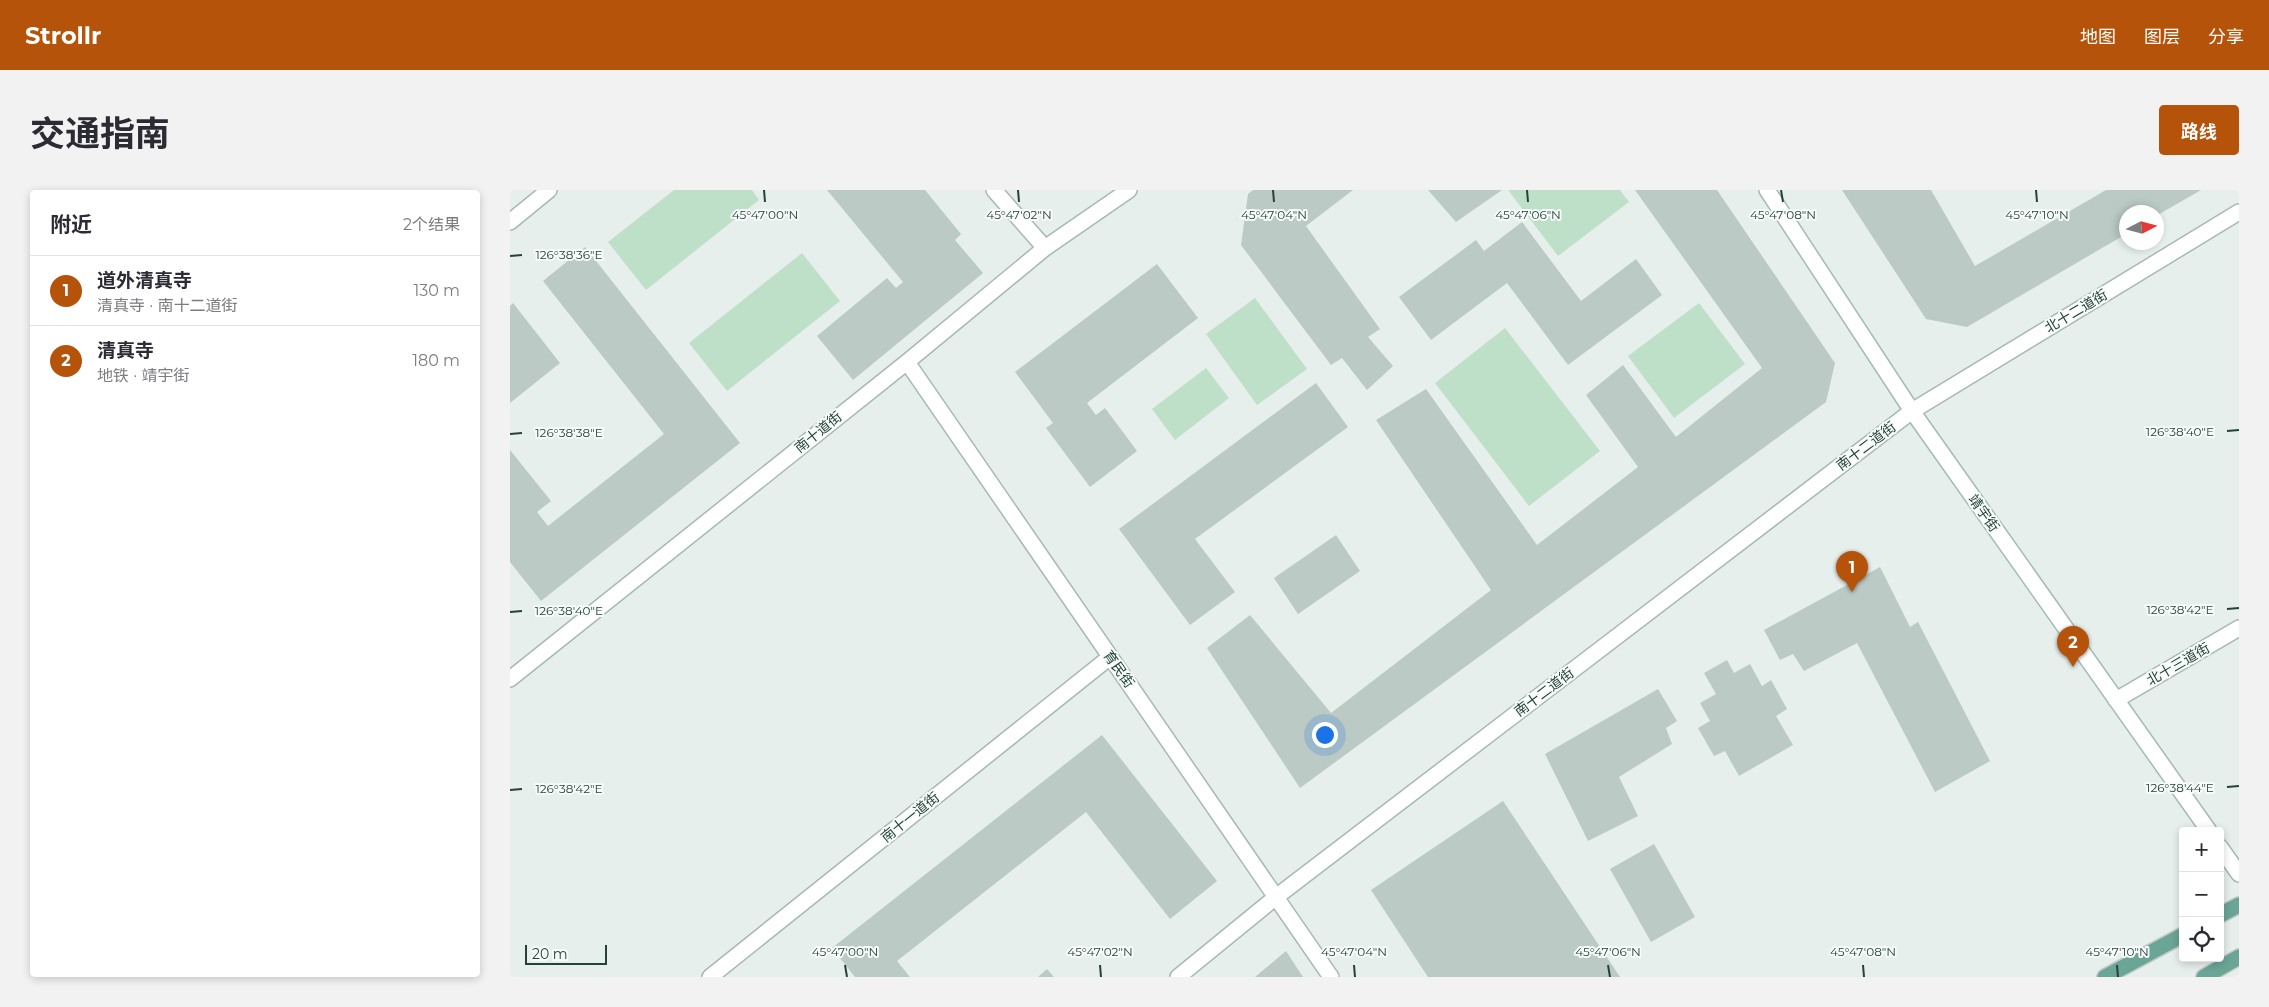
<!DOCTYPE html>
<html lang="zh">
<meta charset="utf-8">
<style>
:root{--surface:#fff;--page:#f2f2f3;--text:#2b2b33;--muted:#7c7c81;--line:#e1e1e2;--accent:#b45309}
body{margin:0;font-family:Montserrat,"Noto Sans SC",sans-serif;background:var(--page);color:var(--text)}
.controls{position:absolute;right:15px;bottom:15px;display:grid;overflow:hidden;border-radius:5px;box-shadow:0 2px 8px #0003}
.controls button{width:45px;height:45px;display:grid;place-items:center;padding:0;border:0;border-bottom:1px solid var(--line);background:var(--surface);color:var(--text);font:25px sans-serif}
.compass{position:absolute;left:1609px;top:15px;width:45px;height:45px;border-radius:50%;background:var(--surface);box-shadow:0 2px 8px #0003;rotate:84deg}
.scale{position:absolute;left:15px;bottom:12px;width:82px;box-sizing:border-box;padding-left:5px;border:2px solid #24423a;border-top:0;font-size:14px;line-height:18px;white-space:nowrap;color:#24423a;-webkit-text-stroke:4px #f7fbf9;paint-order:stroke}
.you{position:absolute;left:814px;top:544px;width:18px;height:18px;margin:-12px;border:4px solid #fff;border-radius:50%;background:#1a73e8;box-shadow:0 0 0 8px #1a73e833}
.badge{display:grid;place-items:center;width:32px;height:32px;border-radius:50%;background:var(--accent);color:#fff;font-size:16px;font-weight:700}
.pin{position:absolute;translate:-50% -41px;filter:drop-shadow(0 1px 2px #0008)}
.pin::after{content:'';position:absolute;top:26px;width:18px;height:15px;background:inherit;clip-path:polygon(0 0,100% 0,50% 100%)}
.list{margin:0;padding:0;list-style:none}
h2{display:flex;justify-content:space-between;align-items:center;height:65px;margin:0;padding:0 20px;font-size:21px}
h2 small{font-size:16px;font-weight:400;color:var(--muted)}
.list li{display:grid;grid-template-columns:32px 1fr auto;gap:15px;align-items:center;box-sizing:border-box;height:70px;padding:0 20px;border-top:1px solid var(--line)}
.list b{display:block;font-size:19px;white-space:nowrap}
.list p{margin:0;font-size:16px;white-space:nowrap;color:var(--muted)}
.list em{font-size:16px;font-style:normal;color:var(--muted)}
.icon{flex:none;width:28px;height:28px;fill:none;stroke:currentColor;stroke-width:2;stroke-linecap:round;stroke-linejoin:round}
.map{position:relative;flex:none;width:1729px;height:787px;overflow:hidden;border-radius:5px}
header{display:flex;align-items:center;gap:30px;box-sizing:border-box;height:70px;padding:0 25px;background:var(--accent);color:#fff}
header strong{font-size:24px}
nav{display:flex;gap:28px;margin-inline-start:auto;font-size:18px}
.intro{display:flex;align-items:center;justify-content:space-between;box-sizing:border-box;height:120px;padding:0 30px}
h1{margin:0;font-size:35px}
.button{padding:12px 22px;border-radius:5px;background:var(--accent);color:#fff;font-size:18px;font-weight:700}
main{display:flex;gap:30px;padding:0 30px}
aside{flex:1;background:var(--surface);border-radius:5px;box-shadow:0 2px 8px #0003}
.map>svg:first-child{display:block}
</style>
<header>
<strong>Strollr</strong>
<nav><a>地图</a><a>图层</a><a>分享</a></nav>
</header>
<div class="intro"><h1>交通指南</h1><a class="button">路线</a></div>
<main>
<aside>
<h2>附近<small>2个结果</small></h2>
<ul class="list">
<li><span class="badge">1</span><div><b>道外清真寺</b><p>清真寺 · 南十二道街</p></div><em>130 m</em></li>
<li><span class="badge">2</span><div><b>清真寺</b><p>地铁 · 靖宇街</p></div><em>180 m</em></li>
</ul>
</aside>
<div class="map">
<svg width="1729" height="787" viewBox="0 0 1729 787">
<rect width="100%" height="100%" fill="#e6efeb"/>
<path fill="#bfe0c8" d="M 164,0 L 242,0 L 249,10 L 136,100 L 98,52 Z
M 998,0 L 1110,0 L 1119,12 L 1048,66 Z
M 292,63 L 330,111 L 217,201 L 179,153 Z
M 745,108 L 797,179 L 747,215 L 696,144 Z
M 1189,113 L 1235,174 L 1164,228 L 1118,166 Z
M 995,138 L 1090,261 L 1019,316 L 925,193 Z
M 696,178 L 719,208 L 665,250 L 642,219 Z"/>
<path fill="#bbcac4" d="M 317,0 L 415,0 L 451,44 L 445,50 L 473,83 L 343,190 L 307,146 L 377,88 L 386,98 L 393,92 Z
M 743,0 L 843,0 L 796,36 L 870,139 L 858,147 L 883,176 L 857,200 L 832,168 L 821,175 L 731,55 L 738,4 Z
M 918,0 L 992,0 L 946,32 Z
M 1125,0 L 1207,0 L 1325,173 L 1316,212 L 790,598 L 697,458 L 740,425 L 821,523 L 981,400 L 866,230 L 916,199 L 1027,355 L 1128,277 L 1076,205 L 1113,175 L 1166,247 L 1252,178 Z
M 1332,0 L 1421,0 L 1465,76 L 1596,0 L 1691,0 L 1646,26 L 1646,22 L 1616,22 L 1616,44 L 1457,137 L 1416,129 Z
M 1012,32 L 1071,111 L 1126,69 L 1152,105 L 1058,175 L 997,93 L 921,150 L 889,107 L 966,50 L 974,61 Z
M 75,57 L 230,253 L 31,411 L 0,372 L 0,260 L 41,311 L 27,322 L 38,336 L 154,244 L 33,91 Z
M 647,74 L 688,128 L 577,213 L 586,225 L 595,218 L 627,261 L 580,297 L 536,238 L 543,233 L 505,182 Z
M 3,113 L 50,173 L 0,213 L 0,116 Z
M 806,193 L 838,237 L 685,349 L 725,402 L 680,435 L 609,339 Z
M 826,345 L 850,381 L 788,424 L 764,388 Z
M 1370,377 L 1400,437 L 1408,432 L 1480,571 L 1425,602 L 1347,453 L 1294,481 L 1283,464 L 1270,470 L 1254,440 Z
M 1217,470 L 1224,483 L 1240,474 L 1252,496 L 1261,490 L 1277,519 L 1266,526 L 1283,555 L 1229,586 L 1215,561 L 1204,566 L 1188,538 L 1200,531 L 1190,513 L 1206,504 L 1194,483 Z
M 1148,499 L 1167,531 L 1156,538 L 1162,554 L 1109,587 L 1128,626 L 1078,651 L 1035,564 Z
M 592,545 L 707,691 L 660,729 L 576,622 L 387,771 L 400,787 L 345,787 L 322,758 Z
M 993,611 L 1110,787 L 918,787 L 861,700 Z
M 1144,654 L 1185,727 L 1141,752 L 1100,679 Z
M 776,761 L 793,787 L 745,787 Z
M 537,779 L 544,787 L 528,787 Z"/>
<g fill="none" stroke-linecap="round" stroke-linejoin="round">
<g stroke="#a8b8b2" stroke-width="18">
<path id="tertiary" d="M 484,0 L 535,58
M 0,32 L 39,0
M 397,172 L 821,787
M 0,489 L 397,172 L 535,58 L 619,0
M 1606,510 L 1729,438
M 200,787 L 600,467
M 668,787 L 766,707 L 1402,221 L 1729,22"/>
</g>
<g stroke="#a4bbb3" stroke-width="18">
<path id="secondary" d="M 1257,0 L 1402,221 L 1699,641
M 1710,657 L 1729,684"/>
</g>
<g stroke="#c2cac8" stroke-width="18">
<path id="primary" d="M 1710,725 L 1729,715
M 1595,787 L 1673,745
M 1694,787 L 1729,767"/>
</g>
<use href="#tertiary" stroke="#fff" stroke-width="15"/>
<use href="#secondary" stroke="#fff" stroke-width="15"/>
<use href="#primary" stroke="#6aa596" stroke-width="15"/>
</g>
<path fill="none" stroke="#24423a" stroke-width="2" d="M 254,0 L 255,12M 508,0 L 509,12M 763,0 L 764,12M 1017,0 L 1018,12M 1271,0 L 1273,12M 1526,0 L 1527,12M 0,66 L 12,65M 1717,241 L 1729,240M 0,244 L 12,243M 1717,419 L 1729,418M 0,422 L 12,421M 1717,597 L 1729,596M 0,600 L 12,599M 335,775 L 337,787M 590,775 L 591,787M 844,775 L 845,787M 1098,775 L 1100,787M 1353,775 L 1354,787M 1607,775 L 1608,787"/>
<g text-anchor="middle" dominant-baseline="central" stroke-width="4" stroke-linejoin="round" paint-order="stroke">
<g font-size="14" fill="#24423a" stroke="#f7fbf9">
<text transform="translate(1566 121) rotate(-31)">北十二道街</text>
<text transform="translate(308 242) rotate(-39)">南十道街</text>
<text transform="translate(1356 256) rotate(-37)">南十二道街</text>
<text transform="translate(1474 323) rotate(55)">靖宇街</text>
<text transform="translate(1668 474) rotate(-30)">北十三道街</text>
<text transform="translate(609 479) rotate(55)">育民街</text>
<text transform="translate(1034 502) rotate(-37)">南十二道街</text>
<text transform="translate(400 627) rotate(-39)">南十一道街</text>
</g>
</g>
<g font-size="12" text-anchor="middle" fill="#24423a" stroke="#f7fbf9" stroke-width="4" stroke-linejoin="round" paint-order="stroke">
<text x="255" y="29">45°47'00"N</text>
<text x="509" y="29">45°47'02"N</text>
<text x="764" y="29">45°47'04"N</text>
<text x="1018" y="29">45°47'06"N</text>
<text x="1273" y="29">45°47'08"N</text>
<text x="1527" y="29">45°47'10"N</text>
<text x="59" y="69">126°38'36"E</text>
<text x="1670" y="246">126°38'40"E</text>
<text x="59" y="247">126°38'38"E</text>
<text x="1670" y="424">126°38'42"E</text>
<text x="59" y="425">126°38'40"E</text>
<text x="1670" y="602">126°38'44"E</text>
<text x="59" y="603">126°38'42"E</text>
<text x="335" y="766">45°47'00"N</text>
<text x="590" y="766">45°47'02"N</text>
<text x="844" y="766">45°47'04"N</text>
<text x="1098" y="766">45°47'06"N</text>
<text x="1353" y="766">45°47'08"N</text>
<text x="1607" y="766">45°47'10"N</text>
</g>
</svg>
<div class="controls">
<button>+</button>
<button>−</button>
<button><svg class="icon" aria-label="locate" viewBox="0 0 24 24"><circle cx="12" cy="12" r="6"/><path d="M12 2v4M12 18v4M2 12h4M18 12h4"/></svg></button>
</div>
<svg class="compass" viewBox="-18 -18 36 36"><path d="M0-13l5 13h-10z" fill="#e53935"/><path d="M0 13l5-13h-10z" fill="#7c7c81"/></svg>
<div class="scale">20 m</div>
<div class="you"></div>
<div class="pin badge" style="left:1342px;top:402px">1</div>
<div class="pin badge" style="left:1563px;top:477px">2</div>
</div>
</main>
